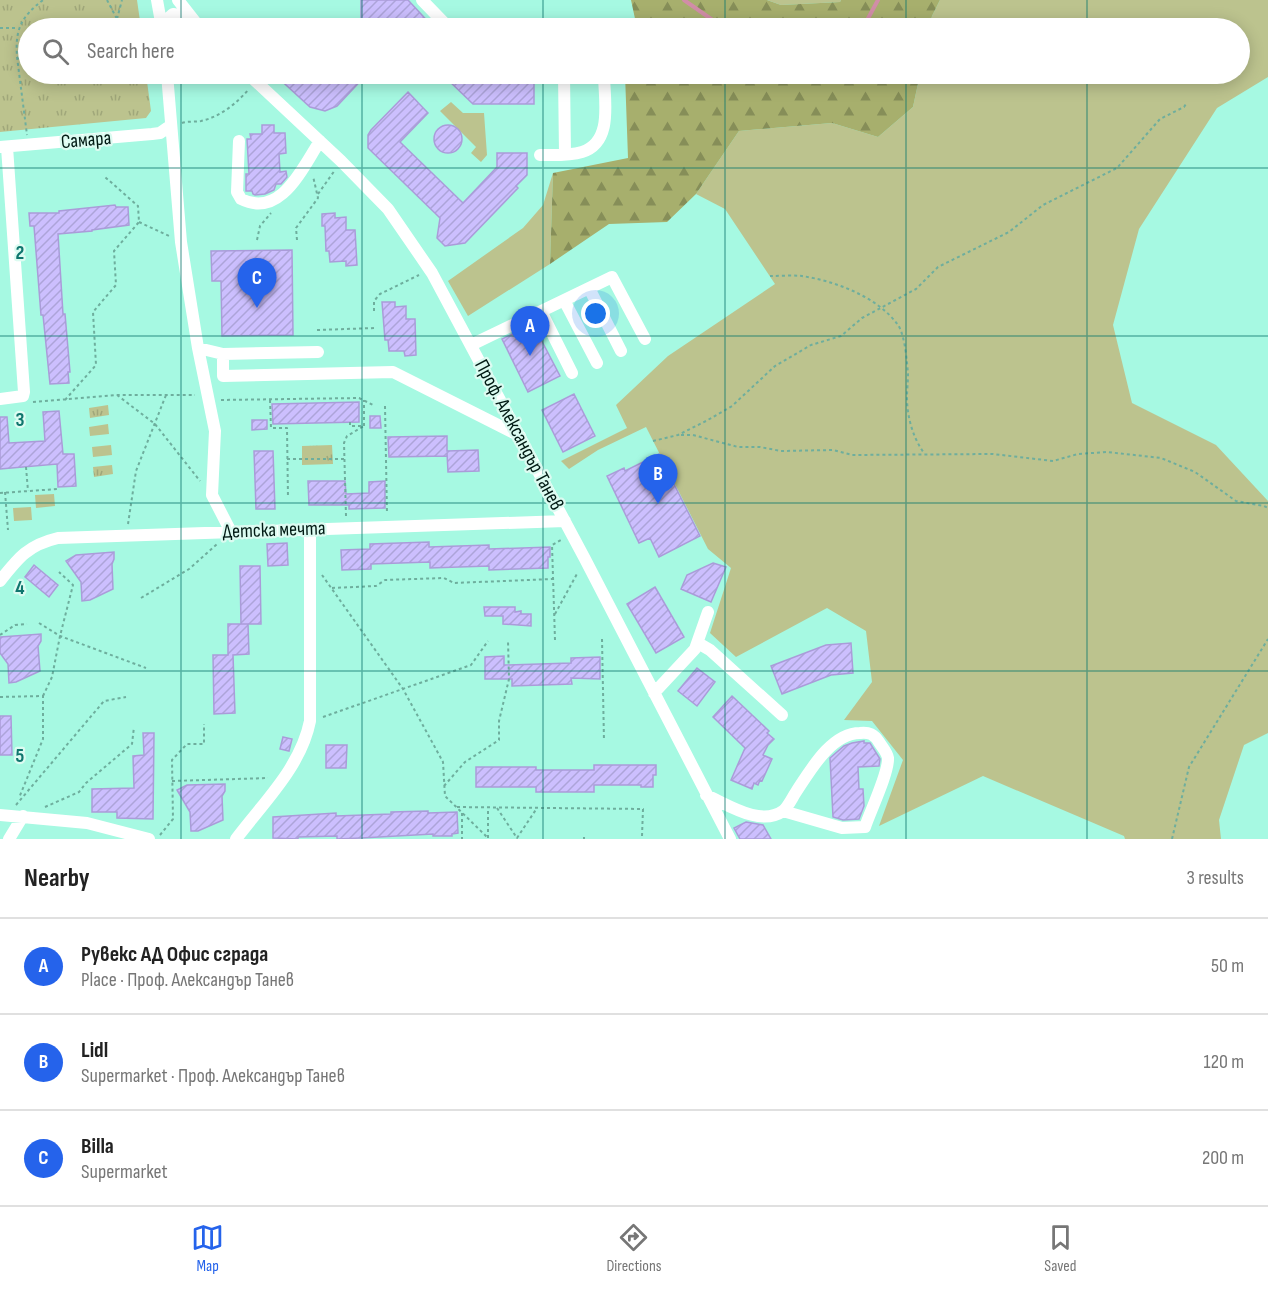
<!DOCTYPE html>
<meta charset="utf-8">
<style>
:root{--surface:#fff;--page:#f6f6f6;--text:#222;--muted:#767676;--line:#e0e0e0;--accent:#2563eb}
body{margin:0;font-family:"Sofia Sans Condensed",sans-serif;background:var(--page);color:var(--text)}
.you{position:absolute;left:596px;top:314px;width:21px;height:21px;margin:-15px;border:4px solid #fff;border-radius:50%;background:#1a73e8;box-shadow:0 0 0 9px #1a73e833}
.badge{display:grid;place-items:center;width:39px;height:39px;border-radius:50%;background:var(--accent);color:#fff;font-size:20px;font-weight:700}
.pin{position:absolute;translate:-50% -50px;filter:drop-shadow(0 2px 3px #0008)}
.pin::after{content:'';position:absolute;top:32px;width:21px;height:18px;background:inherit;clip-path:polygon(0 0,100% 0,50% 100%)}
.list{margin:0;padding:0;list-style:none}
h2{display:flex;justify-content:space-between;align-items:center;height:78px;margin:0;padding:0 24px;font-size:26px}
h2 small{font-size:20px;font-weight:400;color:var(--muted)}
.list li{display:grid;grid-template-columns:39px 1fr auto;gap:18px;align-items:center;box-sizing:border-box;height:96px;padding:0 24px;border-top:2px solid var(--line)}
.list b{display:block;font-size:22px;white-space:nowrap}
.list p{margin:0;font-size:20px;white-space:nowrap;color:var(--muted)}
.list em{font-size:20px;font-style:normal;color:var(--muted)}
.icon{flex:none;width:33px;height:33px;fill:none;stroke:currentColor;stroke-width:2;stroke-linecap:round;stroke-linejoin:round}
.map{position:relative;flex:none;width:1268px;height:839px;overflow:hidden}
.search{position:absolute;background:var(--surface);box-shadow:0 3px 15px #0003;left:18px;right:18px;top:18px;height:66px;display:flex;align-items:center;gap:15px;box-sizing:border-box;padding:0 21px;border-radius:33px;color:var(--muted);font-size:22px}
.sheet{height:366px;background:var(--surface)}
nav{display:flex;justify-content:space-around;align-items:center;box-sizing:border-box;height:84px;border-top:2px solid var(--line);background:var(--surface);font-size:16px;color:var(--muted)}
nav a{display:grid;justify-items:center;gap:3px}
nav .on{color:var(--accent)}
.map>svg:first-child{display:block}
</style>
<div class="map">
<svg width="1268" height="839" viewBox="0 0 1268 839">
<defs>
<pattern id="forest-firs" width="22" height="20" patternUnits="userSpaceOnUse" patternTransform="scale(1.5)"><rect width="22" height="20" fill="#a7af6d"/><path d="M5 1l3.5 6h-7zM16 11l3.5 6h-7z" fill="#868e58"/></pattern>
<pattern id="park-tufts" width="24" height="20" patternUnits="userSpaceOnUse" patternTransform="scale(1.5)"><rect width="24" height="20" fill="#bcc38e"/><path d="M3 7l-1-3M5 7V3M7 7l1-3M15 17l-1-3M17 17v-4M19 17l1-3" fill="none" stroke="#a0a77a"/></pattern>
<pattern id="building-hatch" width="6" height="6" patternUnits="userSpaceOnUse" patternTransform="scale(1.5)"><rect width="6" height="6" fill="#ccbffe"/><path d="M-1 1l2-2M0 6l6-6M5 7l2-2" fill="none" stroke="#ada4d9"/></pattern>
</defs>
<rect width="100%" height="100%" fill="#a6f9e2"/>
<path fill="#bcc38e" d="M 767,0 L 841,0 L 840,2 L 781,5 Z
M 940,0 L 1268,0 L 1268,77 L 1217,108 L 1139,229 L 1113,325 L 1132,403 L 1216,445 L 1268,501 L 1268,733 L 1244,745 L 1219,820 L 1221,839 L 1125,839 L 1124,836 L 983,776 L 879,826 L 903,760 L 872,721 L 844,720 L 872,682 L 866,631 L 827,608 L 736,657 L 710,633 L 731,568 L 708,549 L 646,427 L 598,450 L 569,469 L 561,461 L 627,428 L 616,405 L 668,356 L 775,284 L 725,209 L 696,194 L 739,131 L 832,123 L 878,137 L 913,107 L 920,74 L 1240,74 L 1240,28 L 929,28 L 932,16 Z
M 451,102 L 463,113 L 484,113 L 487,155 L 481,162 L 471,153 L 476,147 L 440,111 Z
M 553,173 L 550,264 L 468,316 L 448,281 L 523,228 L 543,205 Z"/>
<path fill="url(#forest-firs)" d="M 631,0 L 767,0 L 781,5 L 840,2 L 841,0 L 940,0 L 932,16 L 929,28 L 637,28 Z
M 625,74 L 920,74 L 913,107 L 878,137 L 832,123 L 739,131 L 696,194 L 667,222 L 609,224 L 550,264 L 553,173 L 628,158 Z"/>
<path fill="url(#park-tufts)" d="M 0,0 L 137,0 L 141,28 L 28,28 L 28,74 L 146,74 L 151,111 L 146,118 L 0,132 Z
M 108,405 L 109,415 L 90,418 L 89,408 Z
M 108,424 L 109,434 L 90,436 L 89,427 Z
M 111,445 L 112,455 L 93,457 L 92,447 Z
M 332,445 L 333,464 L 302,465 L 302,446 Z
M 112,465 L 113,474 L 94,477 L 93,467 Z
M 54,494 L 55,506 L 36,508 L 35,495 Z
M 31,507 L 32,520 L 14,521 L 13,508 Z"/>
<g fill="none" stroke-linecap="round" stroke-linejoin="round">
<path stroke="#d18da7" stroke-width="4" d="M 684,0 L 724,28
M 858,28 L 865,24 L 878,0"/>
</g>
<path fill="url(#building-hatch)" stroke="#aa9cd9" stroke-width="1.5" d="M 361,0 L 408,0 L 434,28 L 361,28 Z
M 274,74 L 367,74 L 337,106 L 325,111 L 310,107 Z
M 450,74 L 534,74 L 534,104 L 473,104 L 446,78 Z
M 408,92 L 428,113 L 400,142 L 463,203 L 497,167 L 497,153 L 527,153 L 527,175 L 516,186 L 518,188 L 465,243 L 445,246 L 437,238 L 440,218 L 368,148 L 368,135 L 371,130 Z
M 262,125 L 274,125 L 274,133 L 285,133 L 286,153 L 279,154 L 280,172 L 286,171 L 287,177 L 281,184 L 276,184 L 274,190 L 265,194 L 255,195 L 253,194 L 252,191 L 246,191 L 246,174 L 249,174 L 247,139 L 251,139 L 250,134 L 262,134 Z
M434 139a14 14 0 1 1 28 0a14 14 0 1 1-28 0Z
M 115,205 L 116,207 L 128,207 L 129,225 L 92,230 L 92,231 L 58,234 L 63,314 L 65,314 L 70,372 L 68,372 L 69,383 L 50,384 L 43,315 L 41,315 L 34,226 L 30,226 L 29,213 L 59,213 L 59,211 Z
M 335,213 L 335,218 L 346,217 L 346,230 L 355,230 L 357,265 L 346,266 L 346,261 L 330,262 L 329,251 L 326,251 L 325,226 L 322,226 L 322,214 Z
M 292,250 L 293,335 L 222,336 L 221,281 L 212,281 L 211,251 Z
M 382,302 L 395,302 L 395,307 L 406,306 L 406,319 L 415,319 L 416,355 L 405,356 L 404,351 L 389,351 L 388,340 L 385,340 Z
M 533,324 L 560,376 L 528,392 L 502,339 Z
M 574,394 L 595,436 L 563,452 L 542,410 Z
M 359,402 L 359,422 L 273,424 L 272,404 Z
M 59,411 L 63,454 L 74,454 L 76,486 L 58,487 L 57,464 L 0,469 L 0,417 L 7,417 L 9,443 L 45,441 L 43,412 Z
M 370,416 L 380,416 L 381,428 L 370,428 Z
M 252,420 L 267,420 L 267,429 L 252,430 Z
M 447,436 L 447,451 L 478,450 L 479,471 L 448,472 L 447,453 L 447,456 L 389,457 L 388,437 Z
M 254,451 L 273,451 L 275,509 L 256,509 Z
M 659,454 L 700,536 L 659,557 L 650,538 L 639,543 L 607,476 L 624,468 L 625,471 Z
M 308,481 L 345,481 L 346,494 L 369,493 L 369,482 L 385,481 L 385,508 L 349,509 L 349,505 L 309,505 Z
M 429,542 L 429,547 L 489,545 L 489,549 L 550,547 L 550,557 L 548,557 L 548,568 L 489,570 L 489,566 L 430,568 L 430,562 L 371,564 L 371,569 L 342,570 L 341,550 L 370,549 L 370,544 Z
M 287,543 L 288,565 L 268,566 L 267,544 Z
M 114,552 L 114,559 L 112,564 L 113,589 L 90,600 L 82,601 L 81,582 L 66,561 L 76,555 Z
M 713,563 L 726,567 L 711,602 L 681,589 L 687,575 Z
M 34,565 L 58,585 L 49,597 L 25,577 Z
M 240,566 L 260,566 L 261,624 L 241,624 Z
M 655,587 L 684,637 L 656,653 L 627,604 Z
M 484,607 L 515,607 L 515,612 L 521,611 L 521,614 L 531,614 L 531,626 L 503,624 L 503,616 L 485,616 Z
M 228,624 L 248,624 L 249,654 L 233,655 L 235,713 L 214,714 L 213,655 L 228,655 Z
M 41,634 L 41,641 L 38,646 L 40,671 L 16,682 L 9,683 L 8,664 L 0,653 L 0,637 Z
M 851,643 L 853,673 L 831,675 L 782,694 L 771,666 L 826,645 Z
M 504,656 L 504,665 L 571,663 L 571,658 L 600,657 L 600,679 L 571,678 L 572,684 L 512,686 L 512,679 L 485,679 L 485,657 Z
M 697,668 L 715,682 L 697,706 L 678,691 Z
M 732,696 L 769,731 L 767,733 L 774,739 L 768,745 L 763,755 L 772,759 L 762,781 L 760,780 L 758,785 L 754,783 L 752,789 L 731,780 L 745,748 L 713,717 Z
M 0,716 L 11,716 L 12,755 L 0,755 Z
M 143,733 L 154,733 L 153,819 L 117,818 L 117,812 L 92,812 L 92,789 L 134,788 L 133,756 L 144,755 Z
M 283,737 L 292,739 L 289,751 L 280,749 Z
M 864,741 L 864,743 L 870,743 L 880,759 L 879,766 L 858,767 L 859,789 L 863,789 L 864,806 L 859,819 L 843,820 L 833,817 L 830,758 L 844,746 L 852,743 Z
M 326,745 L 347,745 L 346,768 L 326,768 Z
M 594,765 L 656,765 L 656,775 L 653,775 L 653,787 L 641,787 L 641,785 L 594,785 L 594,792 L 536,792 L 536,787 L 476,787 L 476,767 L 536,767 L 536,770 L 594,770 Z
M 225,784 L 225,791 L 222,796 L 223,820 L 198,831 L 191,831 L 190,812 L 177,790 L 187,785 Z
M 428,811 L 428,813 L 457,812 L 458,833 L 452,834 L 452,836 L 433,836 L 433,834 L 361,838 L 337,839 L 337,836 L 298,837 L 298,839 L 273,838 L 273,817 L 336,813 L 336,816 L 391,814 L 391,812 Z
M 746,822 L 763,825 L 771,839 L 740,839 L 734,828 Z"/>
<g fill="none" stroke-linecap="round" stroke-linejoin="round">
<path stroke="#6eae9d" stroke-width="2" stroke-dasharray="3 3" stroke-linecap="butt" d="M 107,0 L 117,19
M 117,19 L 122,0
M 122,27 L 129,28
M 0,28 L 18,28
M 104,28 L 108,21 L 114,19 L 121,23 L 122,28
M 17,57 L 27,135
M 28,67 L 17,57 C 15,29 21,17 43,0
M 38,74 L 56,74
M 182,123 C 188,121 195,122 201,121 C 220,117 237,103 249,89
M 318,194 L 335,170
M 139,222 L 169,236
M 257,240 L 260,226 L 271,213
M 297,240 L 296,228 L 318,198 L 313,176
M 770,276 C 780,276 792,275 802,276 C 835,281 878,297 898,325 C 905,335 907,362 908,374 C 908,382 907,390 907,397 C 907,417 913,438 924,453
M 374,311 L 374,301 L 380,294 L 419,275
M 317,330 L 375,328
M 117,395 L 155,424 L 200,481
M 65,400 L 96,365 L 93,312 L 116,285 L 114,251 L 139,222 L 138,206 L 105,177
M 221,400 L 359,398 L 375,406
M 270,400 L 271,428 L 287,428 L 288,498
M 33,402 L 117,395 L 195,395
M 385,406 L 387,514
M 350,422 L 350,426 L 364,426 L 364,400
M 681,435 L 693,435 L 738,447 L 760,447 L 781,451 L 833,450 L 852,455 L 993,454 L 1053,461 L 1078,454 L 1107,452 L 1161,458 L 1195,472 L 1236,501 L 1264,506 L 1268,508
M 653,441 L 678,435 L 706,421 L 732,406 L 775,366 L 811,345 L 841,336 L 862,318 L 916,289 L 938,267 L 1009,232 L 1043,205 L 1117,168 L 1160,119 L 1184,107 L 1186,104
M 287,459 L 345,459
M 26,467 L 28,491
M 5,492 L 8,530
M 0,493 L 58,489
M 346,516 L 344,443 L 347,436 L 364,426
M 128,524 L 136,471 L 166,395
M 322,575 L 403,689 L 443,762 L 445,796 L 488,838
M 332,588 L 376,586 L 385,580 L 444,578 L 454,583 L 553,579
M 141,598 L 189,569 L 217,544
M 555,614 L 578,572
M 39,623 L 60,636 L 146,668
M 0,635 L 15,625 L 27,624
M 602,639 L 604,741
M 555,640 L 552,545 L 561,540
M 43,696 L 52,677 L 60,636 L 73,585 L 59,572
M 0,697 L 43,696 L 43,739 L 19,798
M 323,717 L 471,665 L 488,641
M 172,781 L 268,778
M 444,786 L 465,762 L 499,740 L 499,721 L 509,679 L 508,641
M 16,805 L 104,701 L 126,697
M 45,807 L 79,792 L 86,783 L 132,744 L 134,727
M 457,807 L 643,809 L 642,836
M 497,808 L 517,838 L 537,808
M 462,813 L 462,839
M 160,835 L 173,819 L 172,760 L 187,744 L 204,744 L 204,724
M 584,837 L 584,839
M 488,838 L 488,808
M 1172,839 L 1189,767 L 1268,639"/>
<path stroke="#fff" stroke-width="12" d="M 157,0 L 162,28
M 178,0 L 200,28
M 422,0 L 449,28
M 163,28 L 164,22 L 173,14 L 185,16 L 193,22
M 167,74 L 181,242 L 198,348 L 215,431 L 212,495 L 231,532
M 248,74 L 341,161 L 388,209 L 432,273 L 585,559 L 730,839
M 564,74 L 565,154
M 239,141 L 237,192 L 241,199 C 281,219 302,168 320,141
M 0,147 L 152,134 L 160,133 L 170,126
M 540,155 C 554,155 569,156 582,152 C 614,142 604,99 604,74
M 589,288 L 621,351
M 564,300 L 597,363
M 541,311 L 572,373
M 471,345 L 612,277 L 645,339
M 198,348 L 223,354 L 223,376 L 393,372 L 520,436
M 223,354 L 318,352
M 0,399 L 23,396 L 24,392 L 7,147
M 0,581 C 18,558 28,545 58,538 L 565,521
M 698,643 L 710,650 L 782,715
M 654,693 L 695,649 L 708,612
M 706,795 C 727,804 760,827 783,811 C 788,807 792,798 796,792 C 810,771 831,733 860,733 C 869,732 874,734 879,742 C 882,747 887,752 888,758 C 889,772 870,812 865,827 L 842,828 L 783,811
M 0,815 L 87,823 L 149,839
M 9,839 L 23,816
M 236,839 C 263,803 301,767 310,721 L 310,529"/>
</g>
<path fill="none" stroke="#0f766e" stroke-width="1.5" stroke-opacity="0.55" d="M 181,0 L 181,28M 362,0 L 362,28M 543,0 L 543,28M 725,0 L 725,28M 906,0 L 906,28M 1087,0 L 1087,28M 181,74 L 181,839M 362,74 L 362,839M 543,74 L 543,839M 725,74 L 725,839M 906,74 L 906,839M 1087,74 L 1087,839M 0,168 L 1268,168M 0,336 L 1268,336M 0,503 L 1268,503M 0,671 L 1268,671"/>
<g text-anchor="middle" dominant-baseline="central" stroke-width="4.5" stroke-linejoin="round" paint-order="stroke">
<g font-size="20" fill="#011a14" stroke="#dcfbf1">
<text transform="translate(86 140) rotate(-5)">Самара</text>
<text transform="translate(519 435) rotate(62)">Проф. Александър Танев</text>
<text transform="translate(274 530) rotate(-2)">Детска мечта</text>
</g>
</g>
<g font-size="20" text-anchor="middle" font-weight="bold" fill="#0f766e" stroke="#dcfbf1" stroke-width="4.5" stroke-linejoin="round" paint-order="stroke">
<text x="20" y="259">2</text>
<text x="20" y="426">3</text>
<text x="20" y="594">4</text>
<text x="20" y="762">5</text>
</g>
</svg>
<div class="you"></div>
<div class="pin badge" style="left:530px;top:356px">A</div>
<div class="pin badge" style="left:658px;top:504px">B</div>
<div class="pin badge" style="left:257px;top:308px">C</div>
<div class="search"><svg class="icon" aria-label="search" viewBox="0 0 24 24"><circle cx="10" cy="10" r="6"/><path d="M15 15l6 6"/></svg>Search here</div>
</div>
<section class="sheet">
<h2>Nearby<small>3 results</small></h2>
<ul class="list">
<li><span class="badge">A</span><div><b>Рувекс АД Офис сграда</b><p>Place · Проф. Александър Танев</p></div><em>50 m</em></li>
<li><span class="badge">B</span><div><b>Lidl</b><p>Supermarket · Проф. Александър Танев</p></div><em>120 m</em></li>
<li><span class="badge">C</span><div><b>Billa</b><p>Supermarket</p></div><em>200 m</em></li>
</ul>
</section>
<nav>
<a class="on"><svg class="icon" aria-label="map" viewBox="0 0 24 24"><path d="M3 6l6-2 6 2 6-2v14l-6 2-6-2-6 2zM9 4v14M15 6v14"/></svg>Map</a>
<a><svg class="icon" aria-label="directions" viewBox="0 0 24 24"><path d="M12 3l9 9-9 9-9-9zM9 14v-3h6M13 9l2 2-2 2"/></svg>Directions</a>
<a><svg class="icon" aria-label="saved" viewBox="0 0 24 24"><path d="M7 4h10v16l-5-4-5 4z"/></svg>Saved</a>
</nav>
